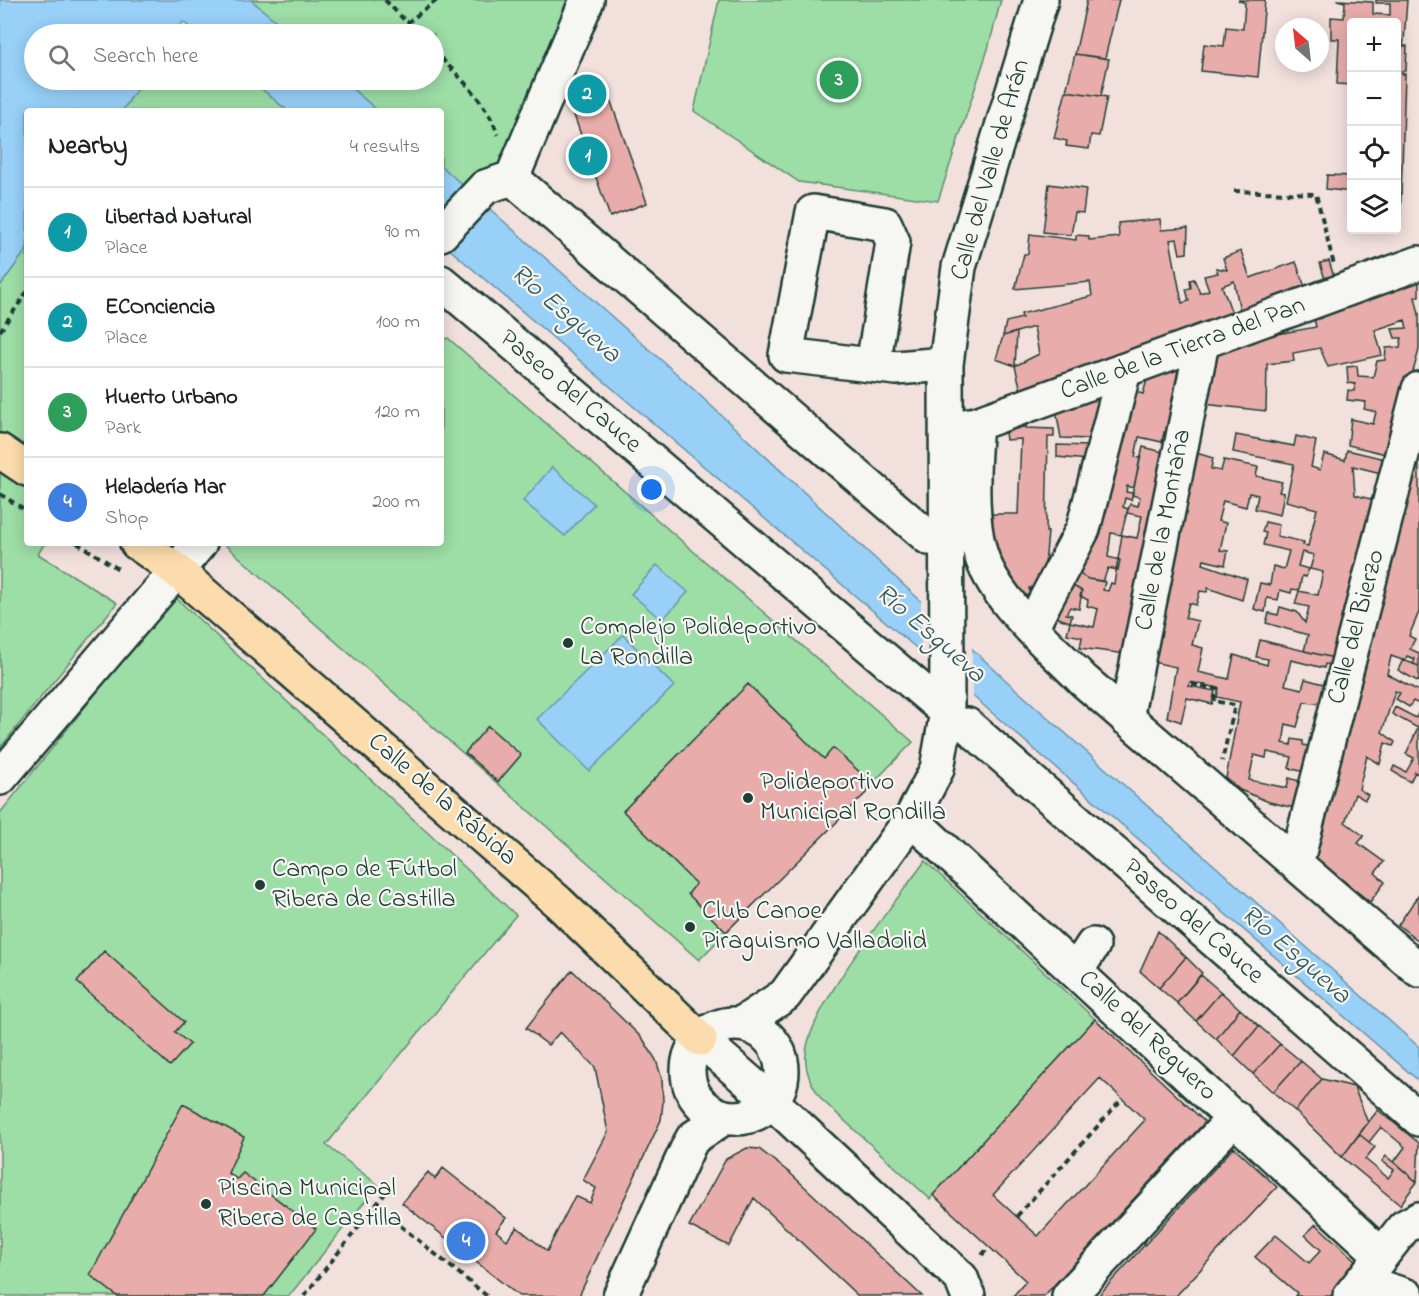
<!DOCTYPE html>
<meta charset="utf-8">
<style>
:root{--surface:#fff;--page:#f2f2f2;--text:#202124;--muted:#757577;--line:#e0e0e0;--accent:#1a73e8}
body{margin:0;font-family:"Indie Flower",sans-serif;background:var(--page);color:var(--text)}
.controls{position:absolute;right:18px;top:18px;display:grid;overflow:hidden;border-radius:6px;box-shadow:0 3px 15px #0003}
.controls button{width:54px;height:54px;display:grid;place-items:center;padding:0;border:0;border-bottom:2px solid var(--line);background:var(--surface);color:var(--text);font:30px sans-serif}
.compass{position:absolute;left:1275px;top:18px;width:54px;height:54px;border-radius:50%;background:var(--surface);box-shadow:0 3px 15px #0003;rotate:332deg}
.you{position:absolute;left:652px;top:490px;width:21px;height:21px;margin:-15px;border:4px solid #fff;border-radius:50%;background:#1a73e8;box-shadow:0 0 0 9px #1a73e833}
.badge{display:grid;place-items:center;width:39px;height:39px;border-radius:50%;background:var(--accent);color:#fff;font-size:20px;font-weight:700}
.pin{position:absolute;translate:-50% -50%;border:3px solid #fff;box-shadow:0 2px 6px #0006}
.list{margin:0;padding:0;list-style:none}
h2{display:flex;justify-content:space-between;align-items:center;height:78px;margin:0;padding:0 24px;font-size:26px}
h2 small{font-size:20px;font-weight:400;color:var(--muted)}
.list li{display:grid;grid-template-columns:39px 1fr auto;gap:18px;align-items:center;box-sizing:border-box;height:90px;padding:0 24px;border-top:2px solid var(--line)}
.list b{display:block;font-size:22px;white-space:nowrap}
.list p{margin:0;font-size:20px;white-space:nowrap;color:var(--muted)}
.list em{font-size:20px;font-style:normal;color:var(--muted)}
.icon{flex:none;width:33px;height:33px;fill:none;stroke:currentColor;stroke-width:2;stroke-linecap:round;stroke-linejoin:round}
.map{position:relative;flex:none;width:1419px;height:1296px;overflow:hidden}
.search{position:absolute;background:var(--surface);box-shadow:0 3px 15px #0003;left:24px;top:24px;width:420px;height:66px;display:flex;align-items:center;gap:15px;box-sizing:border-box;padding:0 21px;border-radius:33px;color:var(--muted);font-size:22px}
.panel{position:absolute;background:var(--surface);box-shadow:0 3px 15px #0003;left:24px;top:108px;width:420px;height:438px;border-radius:6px}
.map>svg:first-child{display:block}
</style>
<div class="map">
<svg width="1419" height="1296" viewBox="0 0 1419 1296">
<rect width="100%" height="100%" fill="#f2e0dd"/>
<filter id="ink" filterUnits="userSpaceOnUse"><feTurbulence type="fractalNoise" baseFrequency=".0167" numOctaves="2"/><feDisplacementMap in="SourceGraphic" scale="12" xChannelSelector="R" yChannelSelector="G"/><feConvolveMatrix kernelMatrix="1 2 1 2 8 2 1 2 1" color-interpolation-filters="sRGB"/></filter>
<g filter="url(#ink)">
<path fill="#9ddda6" stroke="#5e8d6d" stroke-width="1.5" d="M 251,0 L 579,0 L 512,158 L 469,191 L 441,166 L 441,111 L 378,111 L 342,80 L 434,80 L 434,34 L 291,34 Z
M 719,0 L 1001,0 L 988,49 L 938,201 L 799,182 L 694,111 Z
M 143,80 L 251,80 L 288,111 L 122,111 Z
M 27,249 L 27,543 L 45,543 L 38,554 L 117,603 L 0,748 L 0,286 Z
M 448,338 L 913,742 L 699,960 L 223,543 L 441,543 L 441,340 Z
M 174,596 L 516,915 L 326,1145 L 378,1185 L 289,1296 L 0,1296 L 0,813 Z
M 925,861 L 1095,1019 L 930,1199 L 822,1100 C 812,1086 804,1071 806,1053 C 810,1006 895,903 925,861 Z"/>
<path fill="#98d0f8" stroke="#6895aa" stroke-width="1.5" d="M 0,0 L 251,0 L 291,34 L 198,34 L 183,22 L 174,34 L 34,34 L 34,80 L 143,80 L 122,111 L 27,111 L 27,249 L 0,286 Z
M 251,80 L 342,80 L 378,111 L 288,111 Z
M 441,166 L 677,374 L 1010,684 L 1419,1047 L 1419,1081 L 983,705 L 441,242 Z
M 552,467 L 594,504 L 565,536 L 523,501 Z
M 657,565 L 688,592 L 662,620 L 631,594 Z
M 623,635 L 674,686 L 589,771 L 537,719 Z"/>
<path fill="#f2e0dd" d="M 921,597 L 972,644 L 972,699 L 921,655 Z"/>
<path fill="#e8adab" stroke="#1f3d34" stroke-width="1.5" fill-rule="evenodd" d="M 1087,0 L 1119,0 L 1105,58 L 1075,54 Z
M 1238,0 L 1265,0 L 1258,77 L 1201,71 L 1204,44 L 1224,46 L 1226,27 L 1243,29 L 1245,3 Z
M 1337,0 L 1373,2 L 1373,14 L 1390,15 L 1390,3 L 1376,3 L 1376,0 L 1407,0 L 1404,41 L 1403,46 L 1407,46 L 1406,71 L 1402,71 L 1402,74 L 1405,74 L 1402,168 L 1396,168 L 1396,22 L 1352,22 L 1352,85 L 1337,84 L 1339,39 L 1331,39 L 1331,17 L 1344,18 L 1345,2 Z
M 1075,54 L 1109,59 L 1101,96 L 1066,91 Z
M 606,88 L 647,203 L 610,217 L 569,101 Z
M 1066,91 L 1107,97 L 1099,136 L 1091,135 L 1089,149 L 1066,146 L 1067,141 L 1054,138 Z
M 1396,168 L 1402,168 L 1401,195 L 1396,194 Z
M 1327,175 L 1352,176 L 1352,192 L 1326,189 Z
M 1049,184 L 1086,189 L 1083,213 L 1075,212 L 1071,235 L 1043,232 Z
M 1396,194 L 1401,195 L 1400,227 L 1396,226 Z
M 1160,219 L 1161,230 L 1188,228 L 1187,253 L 1180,254 L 1177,239 L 1170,240 L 1182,303 L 1189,301 L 1186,289 L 1191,288 L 1190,280 L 1194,279 L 1200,293 L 1209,290 L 1204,276 L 1218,273 L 1216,268 L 1227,270 L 1223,258 L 1241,251 L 1250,278 L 1296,262 L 1306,290 L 1240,311 L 1234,281 L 1222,286 L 1233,316 L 1023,399 L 1015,366 L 1039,354 L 1034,327 L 1003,336 L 1006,322 L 1022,318 L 1021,314 L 1092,296 L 1090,282 L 1015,289 L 1024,254 L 1028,254 L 1030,234 L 1076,240 L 1076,235 L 1089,236 L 1089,240 L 1119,237 L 1118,223 Z
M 1329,261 L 1335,280 L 1326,283 L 1320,263 Z
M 1419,278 L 1419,296 L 1415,297 L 1419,314 L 1419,350 L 1390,455 L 1348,445 L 1351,419 L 1373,424 L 1376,412 L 1364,409 L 1366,402 L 1347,400 L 1348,390 L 1354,391 L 1355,384 L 1348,383 L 1347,367 L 1357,366 L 1358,376 L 1373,377 L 1377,361 L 1385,360 L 1386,348 L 1400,347 L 1402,338 L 1395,338 L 1392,329 L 1407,328 L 1405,320 L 1375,330 L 1382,355 L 1328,367 L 1320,348 L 1293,353 L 1294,361 L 1267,364 L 1266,411 L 1204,404 L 1214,351 L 1262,337 L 1316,327 L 1313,314 Z
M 1017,332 L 1015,366 L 996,359 L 1003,336 Z
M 1187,362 L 1171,434 L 1164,432 L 1162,442 L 1139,437 L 1135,457 L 1140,458 L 1134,488 L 1127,486 L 1126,492 L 1133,493 L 1131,500 L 1125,498 L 1123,507 L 1128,509 L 1121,535 L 1111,533 L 1108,557 L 1120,560 L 1118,570 L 1108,568 L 1103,581 L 1088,579 L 1073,570 L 1133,391 L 1143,394 L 1148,376 Z
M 1108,393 L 1088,460 L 1057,457 L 1057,445 L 1090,446 L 1091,439 L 1061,438 L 1056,410 Z
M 1026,426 L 1026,428 L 1054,429 L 1054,437 L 1048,437 L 1046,532 L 1048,532 L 1043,588 L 1029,588 L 1032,601 L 1024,603 L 995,551 L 987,514 L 1018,514 L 1021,439 L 1006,440 L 1005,432 Z
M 1236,435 L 1294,446 L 1296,436 L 1316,441 L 1311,467 L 1320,470 L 1324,454 L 1345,460 L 1347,450 L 1389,460 L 1385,474 L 1353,466 L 1355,495 L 1378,501 L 1338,659 L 1304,651 L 1308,635 L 1266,623 L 1269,613 L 1278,615 L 1280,607 L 1297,612 L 1305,623 L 1309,607 L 1295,604 L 1299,591 L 1318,595 L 1323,572 L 1310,569 L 1314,555 L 1302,552 L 1298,566 L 1309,569 L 1306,577 L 1302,576 L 1299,590 L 1292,589 L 1291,593 L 1280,590 L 1278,600 L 1267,598 L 1265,612 L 1254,609 L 1260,583 L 1270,585 L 1273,566 L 1284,569 L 1289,551 L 1263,545 L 1266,533 L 1262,532 L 1265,522 L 1279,525 L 1277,536 L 1304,542 L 1303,545 L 1308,546 L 1317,509 L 1286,501 L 1294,464 L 1233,452 Z
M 1143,447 L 1167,453 L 1126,654 L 1080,648 L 1082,637 L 1067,634 L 1070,622 L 1094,627 L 1098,609 L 1087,606 L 1088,600 L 1080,596 L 1082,591 L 1066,582 L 1073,570 L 1088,579 L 1105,582 L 1103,590 L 1108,591 L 1111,583 L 1114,584 L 1122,535 L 1137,538 L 1142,516 L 1127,513 L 1130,504 L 1138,506 L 1140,497 L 1132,495 Z
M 1419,450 L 1419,612 L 1409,636 L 1415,639 L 1410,649 L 1419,653 L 1419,666 L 1413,664 L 1415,659 L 1407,656 L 1405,661 L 1391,656 L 1387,674 L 1419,691 L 1419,704 L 1413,701 L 1409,707 L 1396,699 L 1400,693 L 1395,691 L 1382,732 L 1395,742 L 1393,746 L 1385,743 L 1380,764 L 1367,756 L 1359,789 L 1368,795 L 1365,800 L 1355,794 L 1345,822 L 1364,836 L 1358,843 L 1384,862 L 1375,873 L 1385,882 L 1370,902 L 1307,851 Z
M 1193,452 L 1213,458 L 1211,469 L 1221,471 L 1224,460 L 1258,467 L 1256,476 L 1282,482 L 1279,492 L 1284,493 L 1280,515 L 1255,509 L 1258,495 L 1249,493 L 1246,507 L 1223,501 L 1218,521 L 1226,523 L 1220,550 L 1228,551 L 1225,565 L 1204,560 L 1203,564 L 1247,579 L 1242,600 L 1208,588 L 1207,592 L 1200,591 L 1196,605 L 1189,603 L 1185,618 L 1198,621 L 1192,645 L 1203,648 L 1198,672 L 1229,679 L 1234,655 L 1267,665 L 1268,659 L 1256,657 L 1260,640 L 1338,659 L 1336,666 L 1325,664 L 1324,668 L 1291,660 L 1285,685 L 1302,689 L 1305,679 L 1331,686 L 1326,704 L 1304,702 L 1297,727 L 1286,724 L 1283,743 L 1291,745 L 1292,739 L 1303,741 L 1303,745 L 1315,748 L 1308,773 L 1289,768 L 1292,757 L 1267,752 L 1266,758 L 1254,755 L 1249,780 L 1287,788 L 1289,778 L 1306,783 L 1299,809 L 1269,802 L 1240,790 L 1226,778 L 1240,702 L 1217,697 L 1219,688 L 1190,682 L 1189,686 L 1215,691 L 1212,704 L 1187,698 L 1181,722 L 1167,717 L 1176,667 L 1148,661 Z
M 1066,582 L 1082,591 L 1079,609 L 1070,607 L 1066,614 L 1072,615 L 1070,622 L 1049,615 Z
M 1403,660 L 1419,666 L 1419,682 L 1398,670 Z
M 748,684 L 824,759 L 833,748 L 874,785 L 726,932 L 688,894 L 696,884 L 623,811 Z
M 1395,707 L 1416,718 L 1419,711 L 1419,775 L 1415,772 L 1410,782 L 1392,771 L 1394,766 L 1406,772 L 1414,758 L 1406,754 L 1418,728 L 1392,714 Z
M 488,726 L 521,755 L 498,782 L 465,753 Z
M 1419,894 L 1419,941 L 1398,925 Z
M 1158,931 L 1186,957 L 1159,988 L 1140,971 Z
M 104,951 L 184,1022 L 175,1032 L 190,1044 L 170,1066 L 77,982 Z
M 1186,957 L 1202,973 L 1177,1003 L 1159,988 Z
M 572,970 L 643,1039 L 656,1060 L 662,1079 L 663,1102 L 661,1120 L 579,1296 L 519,1296 L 402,1203 L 428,1172 L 435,1179 L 443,1168 L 506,1218 L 496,1231 L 507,1240 L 517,1227 L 547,1251 L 575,1196 L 590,1203 L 596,1188 L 583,1180 L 608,1132 L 595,1067 L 560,1032 L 548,1045 L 526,1028 Z
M 1201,975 L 1221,992 L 1196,1021 L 1177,1003 Z
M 1221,992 L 1240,1009 L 1216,1039 L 1196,1021 Z
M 1240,1009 L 1259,1026 L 1234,1056 L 1216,1039 Z
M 1095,1019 L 1205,1122 L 1044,1296 L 1013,1296 L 1026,1281 L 933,1195 ZM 1100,1078 L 1145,1120 L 1038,1236 L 993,1195 Z
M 1259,1026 L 1280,1044 L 1253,1074 L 1234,1056 Z
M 1280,1044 L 1301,1061 L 1273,1092 L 1253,1074 Z
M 1301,1061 L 1322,1079 L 1295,1111 L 1273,1092 Z
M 1322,1079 L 1354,1087 L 1368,1123 L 1342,1157 L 1295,1111 Z
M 183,1104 L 244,1137 L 228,1173 L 237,1179 L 243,1173 L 316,1229 L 264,1296 L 117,1296 L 90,1275 Z
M 1378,1110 L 1419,1143 L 1417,1182 L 1394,1162 L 1405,1147 L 1381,1127 L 1369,1142 L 1359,1134 Z
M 1359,1134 L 1375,1147 L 1365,1159 L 1388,1178 L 1394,1170 L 1382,1161 L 1386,1156 L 1417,1182 L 1400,1205 L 1342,1157 Z
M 1234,1147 L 1277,1187 L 1176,1296 L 1098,1296 Z
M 747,1148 L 759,1149 L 791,1174 L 922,1296 L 858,1296 L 754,1198 L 729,1246 L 689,1226 L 726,1159 Z
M 1316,1224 L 1358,1263 L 1333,1296 L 1295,1296 L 1297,1293 L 1255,1257 L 1276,1235 L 1309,1263 L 1321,1250 L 1305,1235 Z"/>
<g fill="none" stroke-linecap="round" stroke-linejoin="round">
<g stroke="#1f3d34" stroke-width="38">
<path id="minor" d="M 512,178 L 929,538
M 441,234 L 485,187 L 512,178 L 587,0
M 441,282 L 947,712
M 873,365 L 893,242 L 885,224 L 813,212 L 786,355 L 896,368 L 946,364
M 976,424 C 973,458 970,514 979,548 C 991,598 1048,644 1083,680 L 1419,970
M 955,428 L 976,424 L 1419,263
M 1031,628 L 1083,529 L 1124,371
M 1126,718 L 1202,343
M 967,725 L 1419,1119
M 0,778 L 200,543
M 911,819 L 1381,1255
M 1296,864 L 1419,389
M 1076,971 L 1093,945
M 741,1024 L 785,995 L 911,819 L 937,769 L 947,712 L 946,364 L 959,267 L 1041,0
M688 1071a47 47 0 1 1 94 0a47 47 0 1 1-94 0Z
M 700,1039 L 771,1101 L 961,1278 L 968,1296
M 1382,1288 L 1407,1296
M 620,1296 L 689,1145 L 693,1138 L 725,1117
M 1069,1296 L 1235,1117
M 1350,1296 L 1404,1227 L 1419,1219"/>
</g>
<g stroke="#1f3d34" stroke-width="38">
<path id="major" d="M 0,451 L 27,469
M 137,543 L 176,570 L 558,902 L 700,1039"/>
</g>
<path stroke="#1f3d34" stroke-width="4" stroke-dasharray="6 4.5" stroke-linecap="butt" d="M 385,0 L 418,34
M 407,23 L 437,0
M 434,51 C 458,76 487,101 498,135
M 1234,191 L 1316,194 L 1334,265
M 0,331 L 27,292
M 0,494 L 27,511
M 77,543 L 120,570
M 1192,684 L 1217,689 L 1214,701 L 1235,705 L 1222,761
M 376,1206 L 487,1296
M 1017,1216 L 1122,1099
M 982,1255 L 989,1247
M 304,1296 L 387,1191"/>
<use href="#minor" stroke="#f6f6f2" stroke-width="33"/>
<use href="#major" stroke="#fcdcac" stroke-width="33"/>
</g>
</g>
<g fill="#1f3d34" stroke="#f6f6f2" stroke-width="2">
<circle cx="568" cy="643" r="6"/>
<circle cx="748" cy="798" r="6"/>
<circle cx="260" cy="885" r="6"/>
<circle cx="690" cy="927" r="6"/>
<circle cx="206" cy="1204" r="6"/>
</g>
<g text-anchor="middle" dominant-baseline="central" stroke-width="4.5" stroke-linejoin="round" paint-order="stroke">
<g font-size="26" fill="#1f3d34" stroke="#f6f6f2">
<text transform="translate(991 170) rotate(-74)">Calle del Valle de Arán</text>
<text transform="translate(1183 349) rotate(-20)">Calle de la Tierra del Pan</text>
<text transform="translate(570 392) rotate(40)">Paseo del Cauce</text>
<text transform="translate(1164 530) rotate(-79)">Calle de la Montaña</text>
<text transform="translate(1357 627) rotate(-75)">Calle del Bierzo</text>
<text transform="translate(442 800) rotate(41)">Calle de la Rábida</text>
<text transform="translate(1193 922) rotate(41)">Paseo del Cauce</text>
<text transform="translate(1147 1036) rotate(43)">Calle del Reguero</text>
</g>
<g font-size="26" fill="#1f3d34" stroke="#f6f6f2" text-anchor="start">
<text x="580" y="628">Complejo Polideportivo<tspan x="580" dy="30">La Rondilla</tspan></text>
<text x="760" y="783">Polideportivo<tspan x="760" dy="30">Municipal Rondilla</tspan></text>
<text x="272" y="870">Campo de Fútbol<tspan x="272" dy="30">Ribera de Castilla</tspan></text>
<text x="702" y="912">Club Canoe<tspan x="702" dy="30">Piraguismo Valladolid</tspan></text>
<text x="218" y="1189">Piscina Municipal<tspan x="218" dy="30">Ribera de Castilla</tspan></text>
</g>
<g font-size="27" font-style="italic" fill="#375a5b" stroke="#f6f6f2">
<text transform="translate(565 314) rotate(41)">Río Esgueva</text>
<text transform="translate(930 634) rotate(41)">Río Esgueva</text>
<text transform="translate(1295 955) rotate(41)">Río Esgueva</text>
</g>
</g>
</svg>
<div class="controls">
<button>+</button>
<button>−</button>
<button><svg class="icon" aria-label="locate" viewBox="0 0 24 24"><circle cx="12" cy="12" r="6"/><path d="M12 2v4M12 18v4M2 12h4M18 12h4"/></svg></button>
<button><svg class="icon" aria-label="layers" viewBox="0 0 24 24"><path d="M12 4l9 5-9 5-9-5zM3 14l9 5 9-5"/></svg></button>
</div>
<svg class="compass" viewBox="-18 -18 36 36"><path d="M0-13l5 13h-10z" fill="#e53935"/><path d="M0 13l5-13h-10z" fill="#757577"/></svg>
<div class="you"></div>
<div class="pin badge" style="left:588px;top:156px;background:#0f9aa8">1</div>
<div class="pin badge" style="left:587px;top:94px;background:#0f9aa8">2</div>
<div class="pin badge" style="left:839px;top:80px;background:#2e9e5b">3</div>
<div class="pin badge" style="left:466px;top:1241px;background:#3f7fe0">4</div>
<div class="search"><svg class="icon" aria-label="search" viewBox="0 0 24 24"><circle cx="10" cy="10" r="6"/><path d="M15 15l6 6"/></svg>Search here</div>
<section class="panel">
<h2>Nearby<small>4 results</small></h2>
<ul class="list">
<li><span class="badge" style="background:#0f9aa8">1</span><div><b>Libertad Natural</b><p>Place</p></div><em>90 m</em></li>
<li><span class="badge" style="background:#0f9aa8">2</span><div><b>ECOnciencia</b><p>Place</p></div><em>100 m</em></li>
<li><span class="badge" style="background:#2e9e5b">3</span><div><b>Huerto Urbano</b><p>Park</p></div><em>120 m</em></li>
<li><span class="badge" style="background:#3f7fe0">4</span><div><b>Heladería Mar</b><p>Shop</p></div><em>200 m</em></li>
</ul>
</section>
</div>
